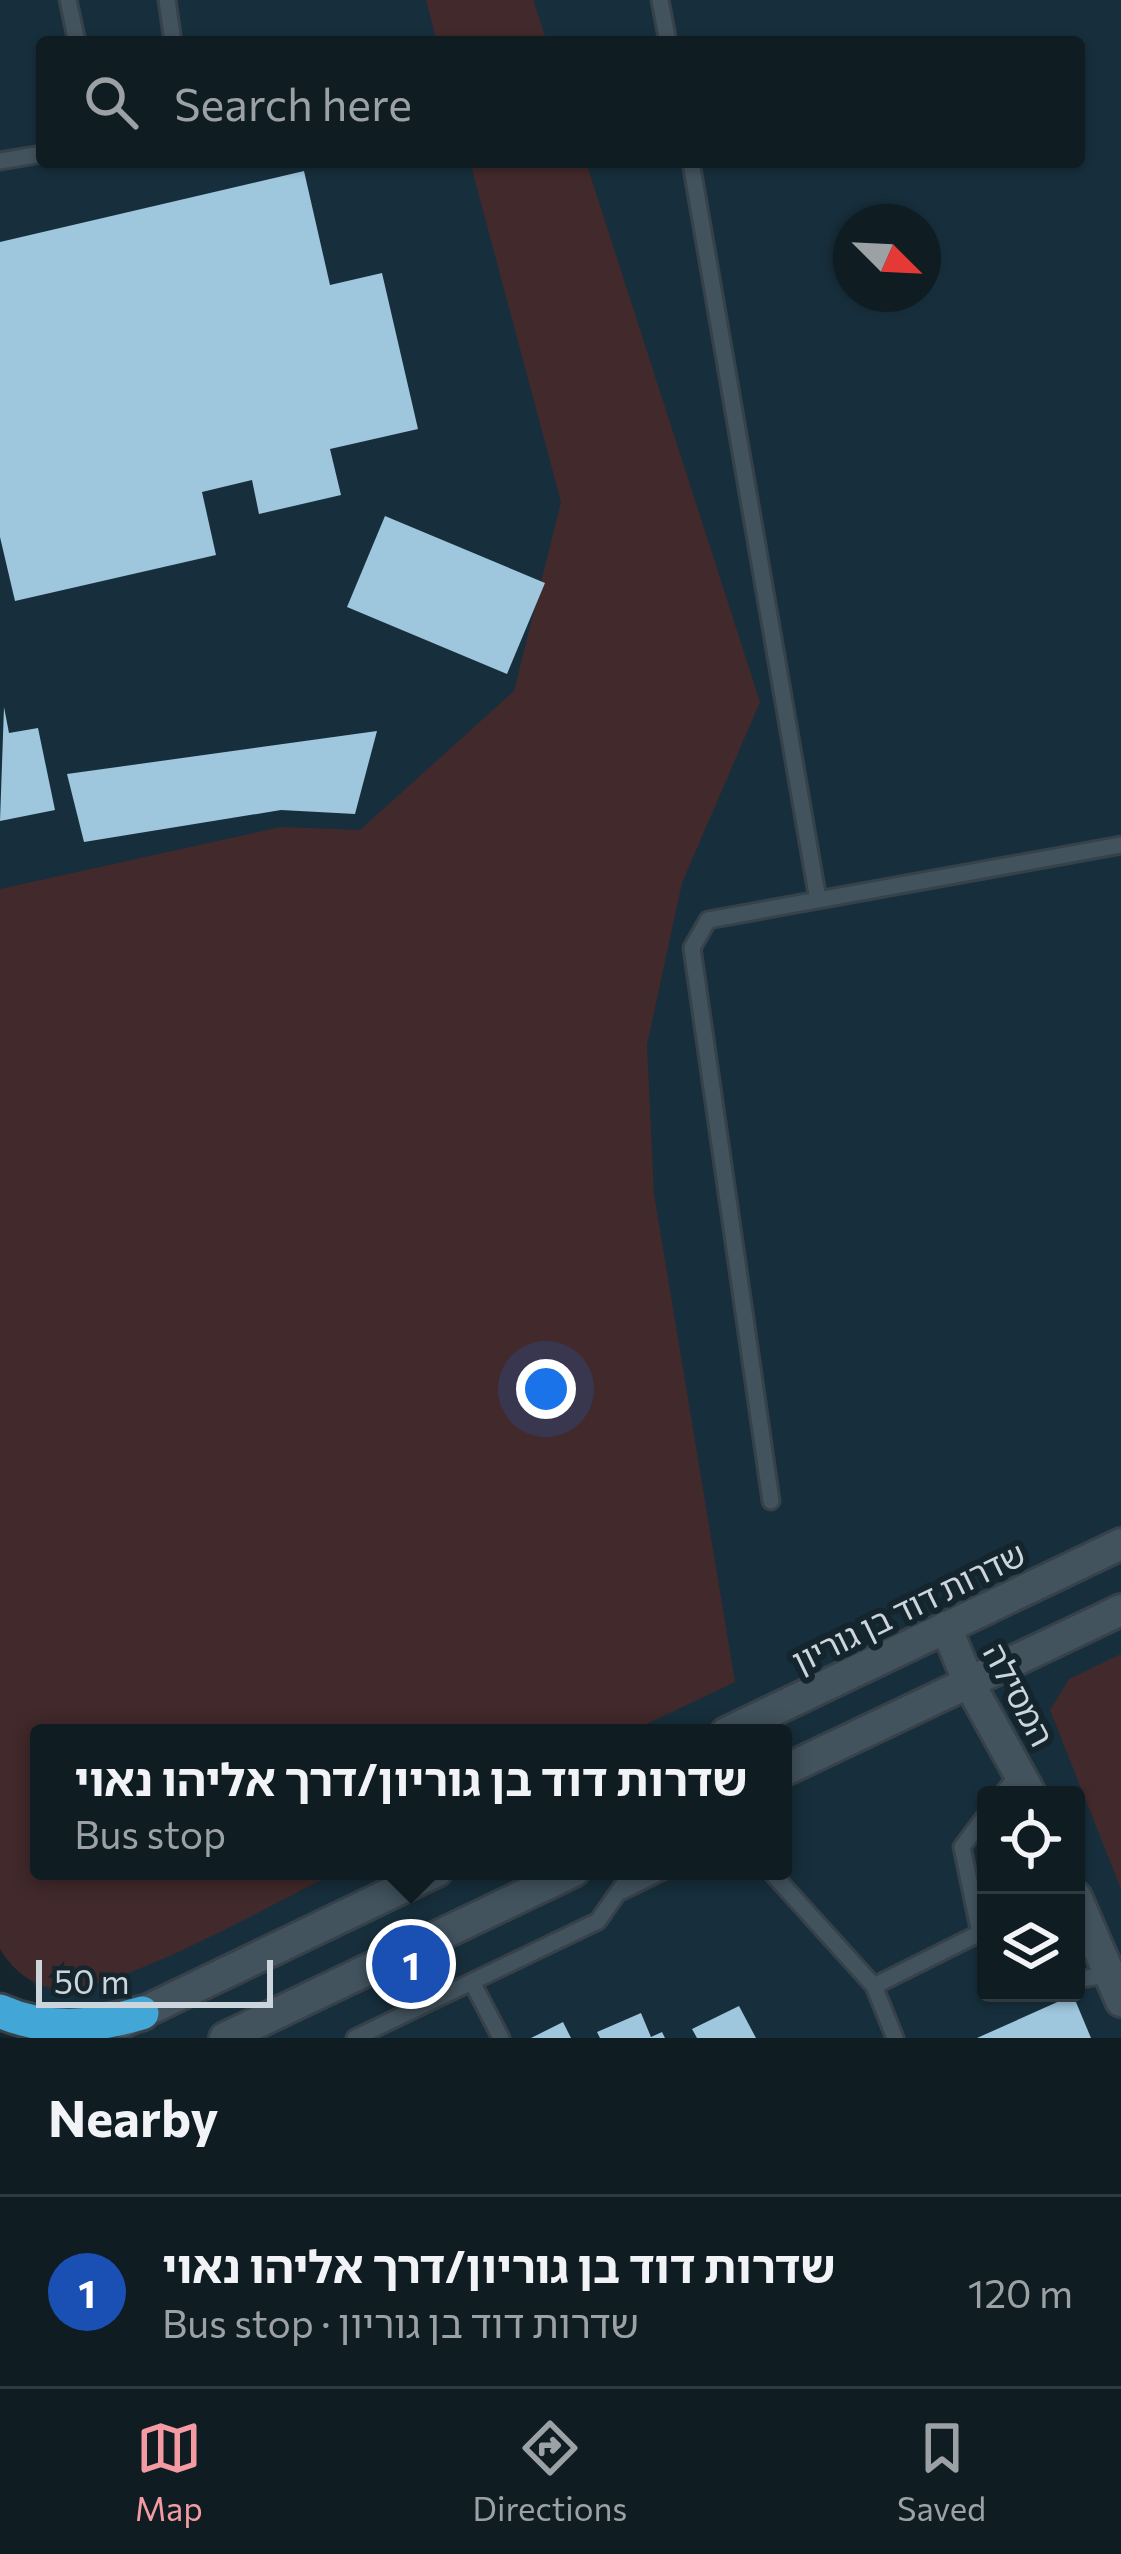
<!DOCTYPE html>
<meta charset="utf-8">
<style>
:root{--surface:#0f1c22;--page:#1d292f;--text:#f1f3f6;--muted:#9ba1a5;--line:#2f3a40;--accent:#f49aa2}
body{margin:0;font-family:Commissioner,"Noto Sans Hebrew",sans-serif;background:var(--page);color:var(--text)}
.controls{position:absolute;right:36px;bottom:36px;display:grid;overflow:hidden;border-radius:12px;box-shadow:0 3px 9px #0004}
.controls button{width:108px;height:108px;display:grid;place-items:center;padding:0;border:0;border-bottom:3px solid var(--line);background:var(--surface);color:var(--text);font:60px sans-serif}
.compass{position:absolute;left:833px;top:204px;width:108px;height:108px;border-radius:50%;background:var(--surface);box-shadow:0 3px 9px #0004;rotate:114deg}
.scale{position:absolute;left:36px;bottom:30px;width:237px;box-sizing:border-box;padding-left:12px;border:6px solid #cbd5db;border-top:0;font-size:33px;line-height:42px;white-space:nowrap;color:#cbd5db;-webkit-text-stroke:9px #14252e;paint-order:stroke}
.you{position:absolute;left:546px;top:1389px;width:42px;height:42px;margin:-30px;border:9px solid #fff;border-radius:50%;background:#1a73e8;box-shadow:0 0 0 18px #1a73e833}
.badge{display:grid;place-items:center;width:78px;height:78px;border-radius:50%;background:var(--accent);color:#fff;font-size:39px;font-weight:700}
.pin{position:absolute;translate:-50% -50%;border:6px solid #fff;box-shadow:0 3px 12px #0006}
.popup{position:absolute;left:30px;top:1724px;width:762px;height:156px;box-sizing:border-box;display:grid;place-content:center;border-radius:12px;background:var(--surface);filter:drop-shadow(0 3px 9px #0005);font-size:39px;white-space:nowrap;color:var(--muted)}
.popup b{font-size:45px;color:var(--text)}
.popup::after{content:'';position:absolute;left:50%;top:100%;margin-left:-24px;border:24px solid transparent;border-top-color:var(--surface)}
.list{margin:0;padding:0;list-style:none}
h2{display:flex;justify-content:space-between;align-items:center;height:156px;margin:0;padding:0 48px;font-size:51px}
h2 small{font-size:39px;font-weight:400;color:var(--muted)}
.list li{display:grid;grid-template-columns:78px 1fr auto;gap:36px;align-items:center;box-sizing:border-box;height:192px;padding:0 48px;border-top:3px solid var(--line)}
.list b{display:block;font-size:45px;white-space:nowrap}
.list p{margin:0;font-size:39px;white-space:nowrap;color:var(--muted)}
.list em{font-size:39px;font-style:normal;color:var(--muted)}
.icon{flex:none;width:66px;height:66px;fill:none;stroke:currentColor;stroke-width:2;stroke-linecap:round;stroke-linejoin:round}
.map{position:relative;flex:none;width:1121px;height:2038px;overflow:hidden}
.search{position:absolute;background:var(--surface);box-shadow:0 3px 9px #0004;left:36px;right:36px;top:36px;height:132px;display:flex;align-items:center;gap:30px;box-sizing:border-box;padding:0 42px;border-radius:12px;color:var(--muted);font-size:45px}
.sheet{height:348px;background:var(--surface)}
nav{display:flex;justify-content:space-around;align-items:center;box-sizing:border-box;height:168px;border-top:3px solid var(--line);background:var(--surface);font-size:33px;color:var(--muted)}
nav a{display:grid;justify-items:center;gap:6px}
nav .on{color:var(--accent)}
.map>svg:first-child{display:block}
</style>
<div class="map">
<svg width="1121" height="2038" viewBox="0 0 1121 2038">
<rect width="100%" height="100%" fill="#14252e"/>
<path fill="#172f3c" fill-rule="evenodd" d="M 0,0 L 1121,0 L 1121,2038 L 57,2038 L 0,1906 ZM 42,42 L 1079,42 L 1079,162 L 42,162 ZM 851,222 L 923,222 L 923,294 L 851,294 ZM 39,1733 L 783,1733 L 783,1871 L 39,1871 ZM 986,1795 L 1076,1795 L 1076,1993 L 986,1993 Z"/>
<path fill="#42292b" d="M 426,0 L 533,0 L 547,42 L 437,42 Z
M 470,162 L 586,162 L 760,702 L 682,883 L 647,1045 L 654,1194 L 735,1682 L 628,1733 L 39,1733 L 39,1871 L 339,1871 C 279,1900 117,1994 58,1989 C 31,1986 13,1970 0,1949 L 0,889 L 281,827 L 360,830 L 514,691 L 561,502 Z
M 1121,1654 L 1121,1889 L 1050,1710 L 1069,1679 Z"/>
<path fill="#9ec6dd" d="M 304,171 L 330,285 L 382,273 L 418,429 L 330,449 L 341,495 L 259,514 L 252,480 L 202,492 L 216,555 L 15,601 L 0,537 L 0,242 Z
M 385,516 L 545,583 L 507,674 L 347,607 Z
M 4,707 L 9,733 L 38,728 L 55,810 L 0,821 Z
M 377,731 L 355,814 L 281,810 L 84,842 L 67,774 Z
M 1073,1995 L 1091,2038 L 977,2038 Z
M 739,2006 L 756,2038 L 697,2038 L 692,2029 Z
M 641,2013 L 651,2037 L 662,2032 L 665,2038 L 600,2038 L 597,2032 Z
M 563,2022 L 571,2038 L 531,2038 Z"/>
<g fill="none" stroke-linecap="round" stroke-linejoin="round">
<g stroke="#364149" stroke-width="21">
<path id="service" d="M 68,0 L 77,42
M 167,0 L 173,42
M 660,0 L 668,42
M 0,161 L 42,154
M 691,162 L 818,900
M 771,1501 L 692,948 L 708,920 L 1121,845
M 1002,1795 L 1019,1773
M 770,1871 L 874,1986 L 980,1933
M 622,1891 L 663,1871
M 985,1937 L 980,1933 L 962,1847 L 986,1815
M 1076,1980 L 1110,1974
M 472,1982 L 501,2038
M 874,1986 L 895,2038
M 355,2038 L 598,1921 L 633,1871"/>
</g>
<g stroke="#364149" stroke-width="36">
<path id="minor" d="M 946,1627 L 969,1683 L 1031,1795
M 1076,1897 L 1121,2001"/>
</g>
<g stroke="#364149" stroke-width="36">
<path id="secondary" d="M 726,1733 L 1121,1544
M 783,1771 L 1121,1610
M 123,2022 L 437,1871
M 225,2038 L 574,1871"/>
</g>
<g stroke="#364149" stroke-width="39">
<path id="trunk" d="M 0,2011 C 47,2032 94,2027 142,2013"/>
</g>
<use href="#service" stroke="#42535e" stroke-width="15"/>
<use href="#minor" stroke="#42535e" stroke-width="30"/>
<use href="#secondary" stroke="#42535e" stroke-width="30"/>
<use href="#trunk" stroke="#42a6d6" stroke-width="33"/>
</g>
<g text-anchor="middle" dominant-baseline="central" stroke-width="12" stroke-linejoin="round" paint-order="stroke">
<g font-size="33" fill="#cbd5db" stroke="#14252e">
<text transform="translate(908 1606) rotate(-26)">שדרות דוד בן גוריון</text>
<text transform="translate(1020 1694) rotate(62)">המסילה</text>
</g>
</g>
</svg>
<div class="controls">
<button><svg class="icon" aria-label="locate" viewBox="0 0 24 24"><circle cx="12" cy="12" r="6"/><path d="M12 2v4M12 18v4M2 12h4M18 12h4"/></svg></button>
<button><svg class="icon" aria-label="layers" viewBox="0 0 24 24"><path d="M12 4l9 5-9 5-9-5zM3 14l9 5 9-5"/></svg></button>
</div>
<svg class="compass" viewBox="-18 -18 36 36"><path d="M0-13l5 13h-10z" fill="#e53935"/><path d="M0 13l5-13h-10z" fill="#9ba1a5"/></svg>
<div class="scale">50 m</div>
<div class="you"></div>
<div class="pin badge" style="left:411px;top:1964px;background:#1a4fb4">1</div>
<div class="popup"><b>שדרות דוד בן גוריון/דרך אליהו נאוי</b>Bus stop</div>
<div class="search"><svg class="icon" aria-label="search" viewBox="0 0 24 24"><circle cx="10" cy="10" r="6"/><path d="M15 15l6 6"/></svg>Search here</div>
</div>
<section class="sheet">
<h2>Nearby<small></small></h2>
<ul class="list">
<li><span class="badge" style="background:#1a4fb4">1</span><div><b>שדרות דוד בן גוריון/דרך אליהו נאוי</b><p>Bus stop · שדרות דוד בן גוריון</p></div><em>120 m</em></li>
</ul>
</section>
<nav>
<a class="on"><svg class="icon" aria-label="map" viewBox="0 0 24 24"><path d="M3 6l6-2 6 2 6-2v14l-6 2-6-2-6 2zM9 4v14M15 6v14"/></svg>Map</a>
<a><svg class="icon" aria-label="directions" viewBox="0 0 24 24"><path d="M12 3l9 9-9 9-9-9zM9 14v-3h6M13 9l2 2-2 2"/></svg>Directions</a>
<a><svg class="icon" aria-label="saved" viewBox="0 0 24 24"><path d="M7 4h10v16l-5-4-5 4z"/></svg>Saved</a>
</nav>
